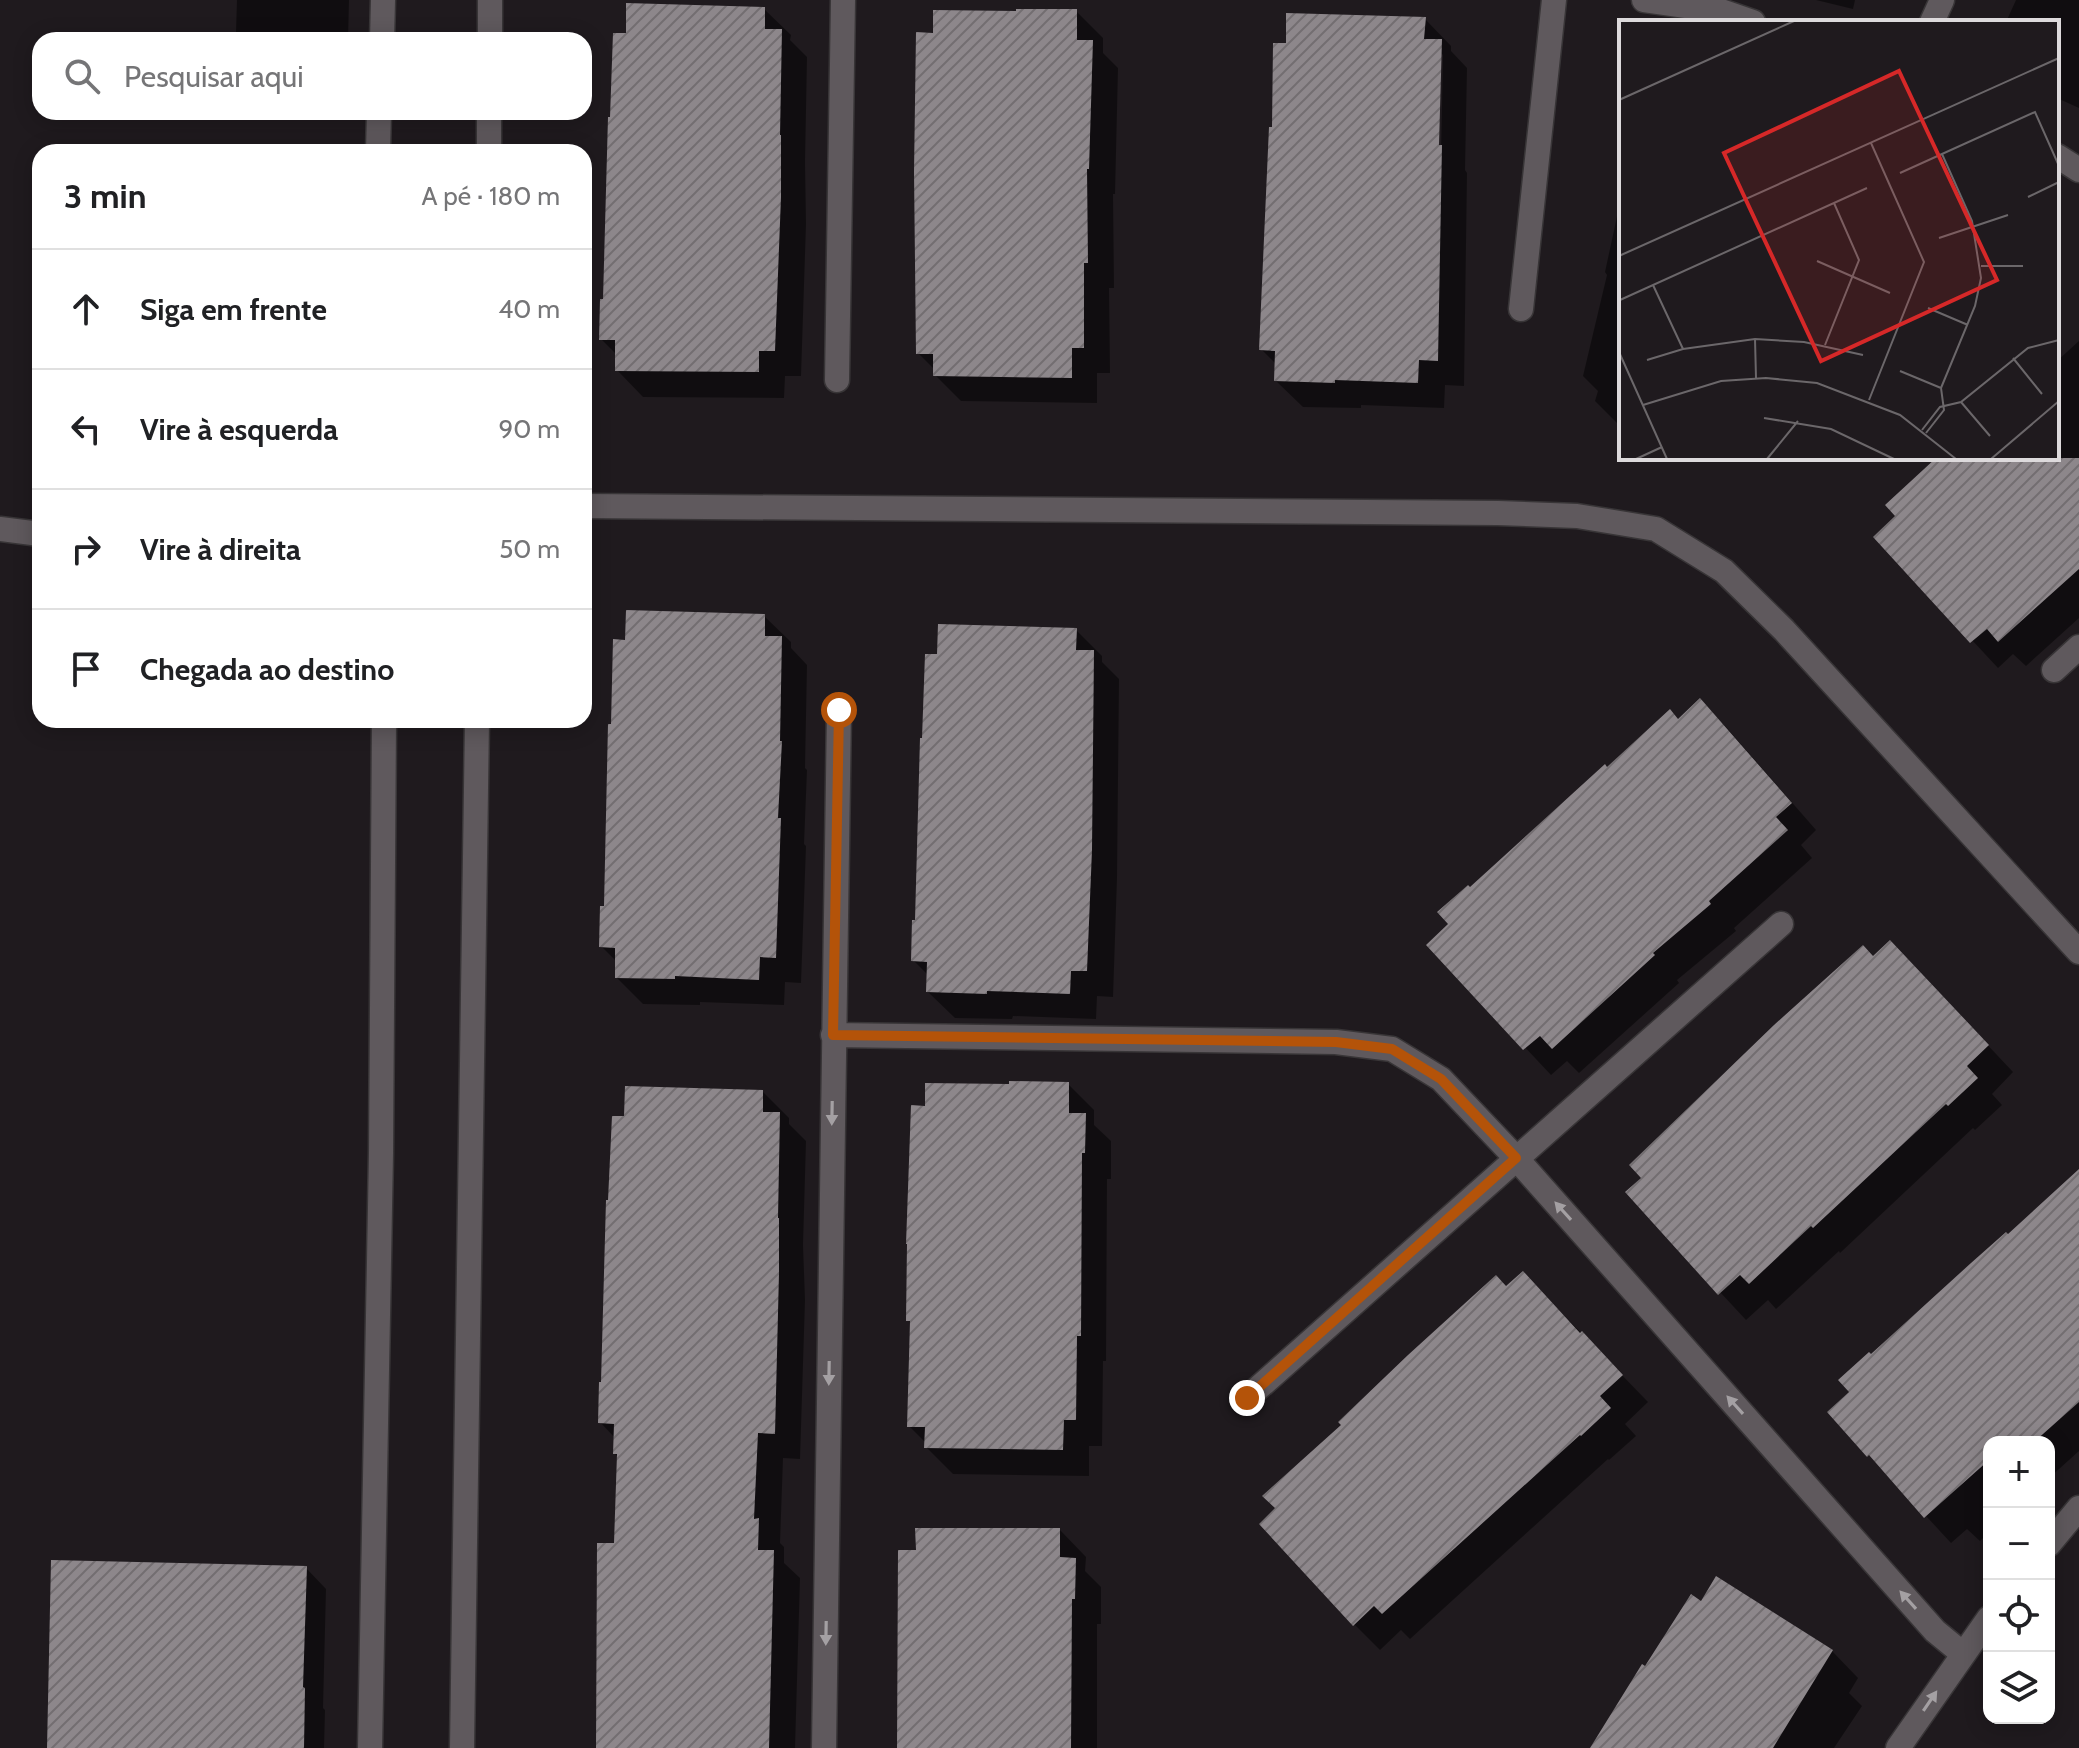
<!DOCTYPE html>
<html lang="pt">
<meta charset="utf-8">
<style>
:root{--surface:#fff;--page:#f2f2f2;--text:#202124;--muted:#757577;--line:#e0e0e0}
body{margin:0;font-family:Cabin,sans-serif;background:var(--page);color:var(--text)}
.controls{position:absolute;right:24px;bottom:24px;display:grid;overflow:hidden;border-radius:16px;box-shadow:0 4px 20px #0003}
.controls button{width:72px;height:72px;display:grid;place-items:center;padding:0;border:0;border-bottom:2px solid var(--line);background:var(--surface);color:var(--text);font:40px sans-serif}
.stop{position:absolute;width:24px;height:24px;margin:-18px;border:6px solid #b45309;border-radius:50%;background:#fff}
.stop.end{background:#b45309;border-color:#fff;box-shadow:0 2px 8px #0008}
.list{margin:0;padding:0;list-style:none}
h2{display:flex;justify-content:space-between;align-items:center;height:104px;margin:0;padding:0 32px;font-size:34px}
h2 small{font-size:26px;font-weight:400;color:var(--muted)}
.list li{display:grid;grid-template-columns:52px 1fr auto;gap:24px;align-items:center;box-sizing:border-box;height:120px;padding:0 32px;border-top:2px solid var(--line)}
.list b{display:block;font-size:30px;white-space:nowrap}
.list em{font-size:26px;font-style:normal;color:var(--muted)}
.icon{flex:none;width:44px;height:44px;fill:none;stroke:currentColor;stroke-width:2;stroke-linecap:round;stroke-linejoin:round}
.map{position:relative;flex:none;width:2079px;height:1748px;overflow:hidden}
.search{position:absolute;background:var(--surface);box-shadow:0 4px 20px #0003;left:32px;top:32px;width:560px;height:88px;display:flex;align-items:center;gap:20px;box-sizing:border-box;padding:0 28px;border-radius:24px;color:var(--muted);font-size:30px}
.panel{position:absolute;background:var(--surface);box-shadow:0 4px 20px #0003;left:32px;top:144px;width:560px;height:584px;border-radius:24px}
.map>svg:first-child{display:block}
</style>
<div class="map">
<svg width="2079" height="1748" viewBox="0 0 2079 1748">
<defs>
<pattern id="building-hatch" width="6" height="6" patternUnits="userSpaceOnUse" patternTransform="scale(2)"><rect width="6" height="6" fill="#8d878b"/><path d="M-1 1l2-2M0 6l6-6M5 7l2-2" fill="none" stroke="#736e71"/></pattern>
</defs>
<rect width="100%" height="100%" fill="#1f1a1e"/>
<path fill="#0007" fill-rule="evenodd" d="M 237,0 L 349,0 L 348,40 L 245,40 L 236,32 Z
M 1816,0 L 1855,0 L 1853,9 Z
M 2016,0 L 2079,0 L 2079,108 L 2057,98 L 2057,22 L 2006,22 Z
M 764,9 L 791,35 L 790,40 L 807,57 L 805,162 L 806,224 L 801,376 L 785,376 L 784,398 L 643,397 L 617,370 L 617,355 L 601,339 L 628,35 Z
M 1076,11 L 1103,38 L 1103,53 L 1118,68 L 1115,194 L 1113,194 L 1114,288 L 1109,288 L 1110,373 L 1097,373 L 1097,403 L 961,401 L 935,375 L 935,370 L 918,353 L 934,35 Z
M 1425,19 L 1451,46 L 1451,51 L 1467,68 L 1465,170 L 1467,173 L 1464,386 L 1445,385 L 1444,408 L 1361,405 L 1361,408 L 1303,407 L 1276,381 L 1277,365 L 1261,349 ZM 1439,51 L 1443,55 L 1441,155 L 1437,155 Z
M 1621,198 L 1621,427 L 1595,401 L 1598,391 L 1583,376 L 1607,275 L 1605,272 Z
M 2079,341 L 2079,618 L 2026,666 L 2013,654 L 1998,668 L 1876,537 L 1898,517 L 1944,458 L 2057,458 L 2057,361 Z
M 764,616 L 791,642 L 791,648 L 807,665 L 805,768 L 807,770 L 804,844 L 806,846 L 801,983 L 785,982 L 784,1005 L 700,1002 L 700,1005 L 643,1004 L 617,978 L 617,962 L 601,946 L 605,908 L 613,726 L 627,642 Z
M 1076,630 L 1102,656 L 1102,662 L 1119,679 L 1117,878 L 1113,997 L 1097,996 L 1096,1019 L 1013,1016 L 1012,1019 L 955,1018 L 928,992 L 929,976 L 913,960 L 917,922 Z
M 1700,701 L 1726,727 L 1816,830 L 1801,845 L 1812,858 L 1734,928 L 1736,931 L 1677,980 L 1679,983 L 1579,1073 L 1567,1061 L 1551,1075 L 1429,945 L 1451,924 L 1470,889 L 1608,770 L 1678,721 Z
M 1874,958 L 1916,969 L 2013,1072 L 1992,1094 L 2002,1105 L 1975,1130 L 1973,1128 L 1840,1253 L 1839,1251 L 1776,1309 L 1768,1300 L 1746,1320 L 1628,1193 Z
M 1068,1084 L 1094,1110 L 1094,1125 L 1111,1141 L 1111,1179 L 1107,1179 L 1106,1361 L 1103,1361 L 1102,1446 L 1089,1446 L 1089,1476 L 953,1474 L 926,1447 L 926,1443 L 909,1426 L 912,1323 L 908,1320 L 927,1108 Z
M 763,1092 L 789,1118 L 789,1124 L 806,1141 L 803,1245 L 805,1300 L 800,1459 L 783,1458 L 780,1543 L 784,1547 L 784,1563 L 800,1578 L 795,1748 L 598,1748 L 616,1545 L 619,1458 L 615,1454 L 615,1438 L 600,1422 Z
M 2079,1189 L 2079,1451 L 2049,1478 L 2049,1442 L 1989,1442 L 1989,1532 L 1980,1541 L 1967,1529 L 1951,1543 L 1830,1412 L 1852,1392 L 1871,1357 L 2008,1237 Z
M 1523,1273 L 1648,1402 L 1625,1424 L 1636,1436 L 1609,1460 L 1608,1459 L 1410,1639 L 1401,1630 L 1380,1650 L 1354,1624 L 1507,1288 Z
M 1060,1530 L 1086,1557 L 1085,1571 L 1101,1587 L 1101,1624 L 1097,1624 L 1097,1748 L 899,1748 L 918,1552 Z
M 306,1568 L 326,1589 L 323,1708 L 325,1710 L 324,1748 L 49,1748 Z
M 1717,1579 L 1832,1651 L 1858,1678 L 1849,1693 L 1862,1706 L 1834,1748 L 1592,1748 L 1646,1669 L 1702,1604 Z"/>
<path fill="url(#building-hatch)" d="M 626,3 L 765,7 L 765,29 L 782,29 L 780,135 L 781,135 L 781,197 L 775,351 L 759,351 L 759,372 L 615,371 L 615,340 L 599,340 L 600,299 L 603,299 L 608,117 L 610,117 L 613,33 L 626,33 Z
M 1016,9 L 1077,9 L 1077,40 L 1093,40 L 1089,169 L 1087,169 L 1088,263 L 1084,263 L 1084,348 L 1072,348 L 1072,378 L 933,376 L 933,354 L 916,354 L 914,172 L 916,32 L 933,33 L 933,10 L 1016,11 Z
M 1286,13 L 1426,17 L 1424,39 L 1442,39 L 1439,145 L 1442,145 L 1438,361 L 1419,360 L 1418,383 L 1335,380 L 1335,383 L 1274,381 L 1275,351 L 1259,350 L 1269,127 L 1272,127 L 1273,43 L 1286,43 Z
M 1936,458 L 2079,458 L 2079,569 L 1998,642 L 1987,629 L 1970,643 L 1873,537 L 1895,516 L 1885,505 Z
M 626,610 L 765,614 L 765,636 L 782,636 L 780,741 L 782,741 L 778,818 L 781,818 L 776,958 L 760,957 L 759,980 L 675,976 L 675,979 L 615,978 L 615,948 L 599,947 L 600,906 L 604,906 L 608,724 L 611,724 L 613,639 L 625,640 Z
M 938,624 L 1077,628 L 1076,650 L 1094,650 L 1092,850 L 1087,971 L 1071,971 L 1070,994 L 987,991 L 987,994 L 926,992 L 927,962 L 911,961 L 912,920 L 915,920 L 920,738 L 922,738 L 925,654 L 937,654 Z
M 1700,698 L 1792,803 L 1776,817 L 1788,830 L 1709,901 L 1711,904 L 1653,953 L 1655,955 L 1552,1049 L 1540,1036 L 1523,1050 L 1426,945 L 1448,924 L 1437,912 L 1468,885 L 1470,887 L 1605,764 L 1607,767 L 1670,709 L 1678,719 Z
M 1890,940 L 1989,1045 L 1967,1066 L 1978,1078 L 1948,1106 L 1946,1104 L 1813,1228 L 1811,1226 L 1749,1284 L 1740,1275 L 1718,1295 L 1625,1192 L 1641,1178 L 1629,1165 L 1774,1025 L 1863,945 L 1873,956 Z
M 1009,1081 L 1069,1082 L 1069,1113 L 1086,1113 L 1085,1153 L 1082,1153 L 1081,1336 L 1077,1336 L 1076,1420 L 1064,1420 L 1063,1450 L 924,1448 L 925,1427 L 907,1427 L 910,1321 L 906,1321 L 907,1244 L 906,1244 L 911,1105 L 925,1106 L 925,1083 L 1009,1084 Z
M 625,1086 L 763,1090 L 763,1112 L 780,1112 L 778,1218 L 779,1218 L 779,1273 L 775,1434 L 758,1433 L 754,1519 L 759,1518 L 758,1550 L 774,1550 L 769,1748 L 596,1748 L 597,1543 L 614,1543 L 617,1454 L 613,1454 L 614,1424 L 598,1423 L 599,1382 L 601,1382 L 606,1200 L 608,1200 L 612,1116 L 624,1116 Z
M 2079,1169 L 2079,1402 L 2034,1442 L 1989,1442 L 1989,1460 L 1924,1518 L 1869,1455 L 1867,1457 L 1827,1412 L 1849,1392 L 1838,1380 L 1869,1352 L 1871,1354 L 1971,1263 L 2006,1232 L 2008,1234 Z
M 1523,1271 L 1580,1333 L 1582,1331 L 1623,1375 L 1600,1396 L 1611,1408 L 1581,1436 L 1580,1435 L 1382,1614 L 1374,1606 L 1353,1626 L 1259,1524 L 1275,1508 L 1262,1496 L 1341,1425 L 1338,1422 L 1408,1355 L 1496,1275 L 1506,1286 Z
M 915,1528 L 1060,1528 L 1060,1557 L 1076,1558 L 1075,1599 L 1072,1599 L 1071,1748 L 897,1748 L 898,1550 L 916,1550 Z
M 51,1560 L 307,1566 L 303,1687 L 305,1688 L 304,1748 L 47,1748 Z
M 1716,1576 L 1833,1650 L 1773,1748 L 1590,1748 L 1642,1664 L 1645,1666 L 1691,1594 L 1701,1601 Z"/>
<g fill="none" stroke-linecap="round" stroke-linejoin="round">
<g stroke="#383537" stroke-width="27">
<path id="lane" d="M 382,40 L 383,0
M 378,152 L 379,112
M 0,529 L 40,534
M 370,1748 L 381,1153 L 384,720"/>
</g>
<g stroke="#383537" stroke-width="27">
<path id="street" d="M 1644,0 L 1721,11 L 1753,22
M 1932,22 L 1942,0
M 490,40 L 490,0
M 489,152 L 489,112
M 2057,156 L 2079,170
M 1521,309 L 1554,0
M 837,380 L 843,0
M 584,506 L 1498,513 L 1577,516 L 1656,529 L 1724,571 L 1784,630 L 2079,952
M 2054,670 L 2079,647
M 833,1035 L 1336,1042 L 1392,1049 L 1441,1079 L 1516,1158 L 1935,1631 L 1963,1654
M 1247,1398 L 1781,924
M 2049,1544 L 2079,1508
M 462,1748 L 477,720
M 824,1748 L 839,710
M 1898,1748 L 1989,1618"/>
</g>
<use href="#lane" stroke="#5f595d" stroke-width="24"/>
<use href="#street" stroke="#5f595d" stroke-width="24"/>
</g>
<defs><path id="oneway-solid" d="M-6-.8H1V-3.2L6.5 0L1 3.2V.8H-6Z" transform="scale(2)"/></defs>
<g fill="#a4a0a3">
<use href="#oneway-solid" transform="translate(832 1113) rotate(91)"/>
<use href="#oneway-solid" transform="translate(1563 1211) rotate(-132)"/>
<use href="#oneway-solid" transform="translate(829 1373) rotate(91)"/>
<use href="#oneway-solid" transform="translate(1735 1405) rotate(-132)"/>
<use href="#oneway-solid" transform="translate(1908 1600) rotate(-132)"/>
<use href="#oneway-solid" transform="translate(826 1633) rotate(91)"/>
<use href="#oneway-solid" transform="translate(1930 1701) rotate(-56)"/>
</g>
<g fill="none" stroke-linecap="round" stroke-linejoin="round">
<path stroke="#b45309" stroke-width="10" d="M 839,710 L 833,1035 L 1336,1042 L 1392,1049 L 1441,1079 L 1516,1158 L 1247,1398"/>
</g>
<g transform="translate(1619 20)">
<rect width="440" height="440" fill="#1f1a1e"/>
<path fill="none" stroke="#6b676a" stroke-width="2" d="M 0,80 L 175,1M 281,153 L 416,92 L 440,146M 409,177 L 440,162M 320,218 L 389,195M 0,236 L 440,38M 198,241 L 271,273M 362,246 L 404,246M 34,265 L 64,329M 1,280 L 248,168M 309,288 L 349,305M 136,319 L 137,358M 206,325 L 240,240 L 215,183M 0,332 L 48,439M 394,338 L 423,374M 28,340 L 64,329 L 136,319 L 185,322 L 244,335M 281,351 L 322,368M 250,380 L 305,242 L 252,123M 342,382 L 371,416M 24,385 L 102,361 L 147,358 L 198,363 L 281,395 L 337,439M 145,398 L 212,409 L 275,439M 303,410 L 321,387 L 342,382 L 409,328 L 440,320M 307,413 L 325,390 L 322,368 L 356,286 L 362,258 L 353,201 L 323,134M 17,439 L 43,427M 148,439 L 179,401M 372,439 L 440,381"/>
<path fill="#d62828" fill-opacity="0.15" stroke="#d62828" stroke-width="4" d="M 280,51 L 378,260 L 202,341 L 105,133 Z"/>
<rect width="440" height="440" fill="none" stroke="#dddadc" stroke-width="4"/>
</g>
</svg>
<div class="controls">
<button>+</button>
<button>−</button>
<button><svg class="icon" aria-label="locate" viewBox="0 0 24 24"><circle cx="12" cy="12" r="6"/><path d="M12 2v4M12 18v4M2 12h4M18 12h4"/></svg></button>
<button><svg class="icon" aria-label="layers" viewBox="0 0 24 24"><path d="M12 4l9 5-9 5-9-5zM3 14l9 5 9-5"/></svg></button>
</div>
<div class="stop" style="left:839px;top:710px"></div>
<div class="stop end" style="left:1247px;top:1398px"></div>
<div class="search"><svg class="icon" aria-label="search" viewBox="0 0 24 24"><circle cx="10" cy="10" r="6"/><path d="M15 15l6 6"/></svg>Pesquisar aqui</div>
<section class="panel">
<h2>3 min<small>A pé · 180 m</small></h2>
<ul class="list">
<li><svg class="icon" aria-label="ahead" viewBox="0 0 24 24"><path d="M12 20V5M6 11l6-6 6 6"/></svg><div><b>Siga em frente</b></div><em>40 m</em></li>
<li><svg class="icon" aria-label="left" viewBox="0 0 24 24"><path d="M17 20v-9H6M10 6l-5 5 5 5"/></svg><div><b>Vire à esquerda</b></div><em>90 m</em></li>
<li><svg class="icon" aria-label="right" viewBox="0 0 24 24"><path d="M7 20v-9h11M14 6l5 5-5 5"/></svg><div><b>Vire à direita</b></div><em>50 m</em></li>
<li><svg class="icon" aria-label="arrive" viewBox="0 0 24 24"><path d="M6 21V4h12l-3 4 3 4H6"/></svg><div><b>Chegada ao destino</b></div></li>
</ul>
</section>
</div>
